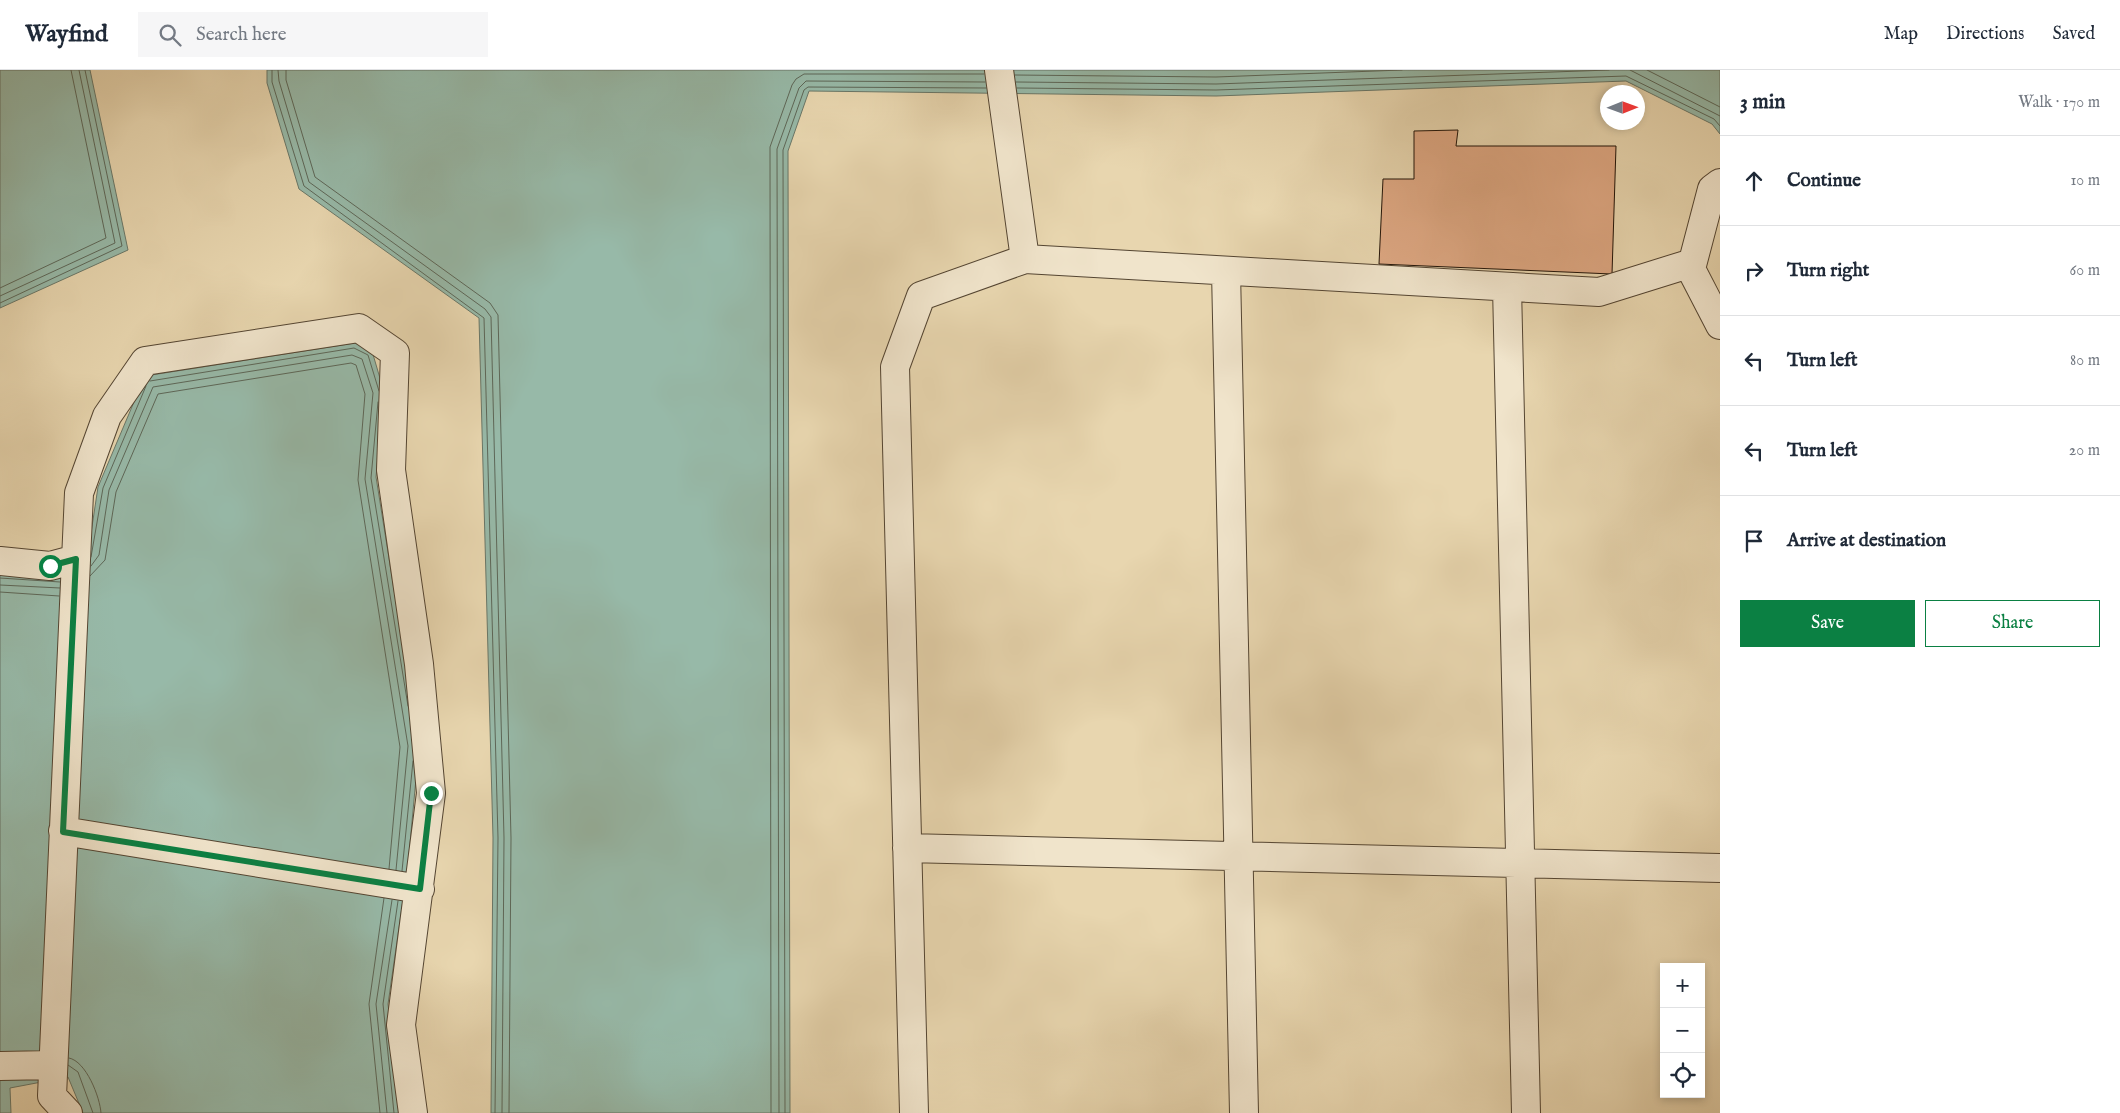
<!DOCTYPE html>
<meta charset="utf-8">
<style>
:root{--surface:#fff;--page:#f6f6f7;--text:#1f2937;--muted:#747a83;--line:#e0e1e3;--accent:#0b8043}
body{margin:0;font-family:"IM FELL English",serif;background:var(--page);color:var(--text)}
.controls{position:absolute;right:15px;bottom:15px;display:grid;overflow:hidden;border-radius:0px;box-shadow:0 2px 8px #0003}
.controls button{width:45px;height:45px;display:grid;place-items:center;padding:0;border:0;border-bottom:1px solid var(--line);background:var(--surface);color:var(--text);font:25px sans-serif}
.compass{position:absolute;left:1600px;top:15px;width:45px;height:45px;border-radius:50%;background:var(--surface);box-shadow:0 2px 8px #0003;rotate:89deg}
.stop{position:absolute;width:15px;height:15px;margin:-11px;border:4px solid #0b8043;border-radius:50%;background:#fff}
.stop.end{background:#0b8043;border-color:#fff;box-shadow:0 1px 5px #0008}
.list{margin:0;padding:0;list-style:none}
h2{display:flex;justify-content:space-between;align-items:center;height:65px;margin:0;padding:0 20px;font-size:21px}
h2 small{font-size:16px;font-weight:400;color:var(--muted)}
.list li{display:grid;grid-template-columns:32px 1fr auto;gap:15px;align-items:center;box-sizing:border-box;height:90px;padding:0 20px;border-top:1px solid var(--line)}
.list b{display:block;font-size:19px;white-space:nowrap}
.list em{font-size:16px;font-style:normal;color:var(--muted)}
.actions{display:flex;gap:10px;padding:15px 20px}
.actions a{flex:1;padding:11px 0;border:1px solid var(--accent);border-radius:0px;text-align:center;font-size:18px;color:var(--accent)}
.actions .main{background:var(--accent);color:#fff}
.icon{flex:none;width:28px;height:28px;fill:none;stroke:currentColor;stroke-width:2;stroke-linecap:round;stroke-linejoin:round}
.map{position:relative;flex:none;width:1720px;height:1043px;overflow:hidden}
header{display:flex;align-items:center;gap:30px;box-sizing:border-box;height:70px;padding:0 25px;background:var(--surface);border-bottom:1px solid var(--line)}
header strong{font-size:24px}
nav{display:flex;gap:28px;margin-inline-start:auto;font-size:18px}
.search{width:350px;height:45px;background:var(--page);display:flex;align-items:center;gap:12px;box-sizing:border-box;padding:0 18px;border-radius:0px;color:var(--muted);font-size:19px}
main{display:flex}
aside{flex:1;background:var(--surface)}
.map>svg:first-child{display:block}
</style>
<header>
<strong>Wayfind</strong>
<div class="search"><svg class="icon" aria-label="search" viewBox="0 0 24 24"><circle cx="10" cy="10" r="6"/><path d="M15 15l6 6"/></svg>Search here</div>
<nav><a>Map</a><a>Directions</a><a>Saved</a></nav>
</header>
<main>
<div class="map">
<svg width="1720" height="1043" viewBox="0 0 1720 1043">
<rect width="100%" height="100%" fill="#e8d6af"/>
<filter id="stains"><feTurbulence type="fractalNoise" baseFrequency=".004" numOctaves="4"/><feColorMatrix values="0 0 0 0 .2 0 0 0 0 .09 0 0 0 0 .02 0 0 0 .5 -.17"/></filter>
<radialGradient id="worn" r=".72"><stop offset=".6" stop-color="#630" stop-opacity="0"/><stop offset="1" stop-color="#630" stop-opacity=".3"/></radialGradient>
<path fill="#97b9a8" stroke="#697768" d="M 0,0 L 90,0 L 128,180 L 0,238 Z
M 267,0 L 1720,0 L 1720,64 L 1712,54 L 1626,11 L 1216,26 L 809,21 L 788,81 L 790,1043 L 491,1043 L 493,768 L 479,248 L 299,119 L 267,13 Z
M 355,273 L 372,281 L 384,322 L 376,407 L 419,676 L 408,795 L 388,934 L 399,1043 L 83,1043 L 68,1007 L 10,1018 L 11,1043 L 0,1043 L 0,503 L 88,483 L 98,417 L 145,306 Z"/>
<g fill="none" stroke-linecap="round" stroke-linejoin="round">
<path stroke="#5d6758" stroke-width="1" d="M 272,0 L 272,12 L 304,116 L 484,248 L 498,768 L 495,1043
M 278,0 L 279,11 L 309,112 L 485,239 L 491,247 L 504,768 L 502,1043
M 286,0 L 286,10 L 315,107 L 490,233 L 498,245 L 511,768 L 509,1043
M 1630,0 L 1720,46
M 1647,0 L 1720,37
M 1015,5 L 1216,7 L 1402,0
M 1016,12 L 1216,14 L 1609,0
M 1017,18 L 1216,20 L 1626,6 L 1714,49 L 1720,56
M 0,218 L 106,168 L 71,0
M 0,226 L 115,173 L 79,0
M 0,233 L 122,176 L 85,0
M 150,311 L 354,278 L 368,285 L 379,321
M 378,332 L 371,408 L 408,636
M 91,487 L 103,418 L 146,316
M 91,496 L 99,485 L 109,420 L 153,317 L 352,285 L 362,289 L 373,323 L 365,409 L 408,676 L 396,800
M 90,506 L 105,490 L 116,422 L 158,324 L 351,293 L 356,295 L 365,324 L 358,410 L 400,677 L 389,799
M 0,508 L 60,512
M 0,515 L 60,518
M 0,522 L 59,526
M 402,801 L 413,691
M 69,988 C 86,991 100,1027 101,1043
M 68,995 L 78,1002 L 93,1043
M 380,1043 L 369,934 L 384,828
M 387,1043 L 376,934 L 392,830
M 394,1043 L 383,934 L 398,831
M 771,1043 L 770,77 L 792,15 L 796,9 L 804,4 L 984,4
M 779,1043 L 777,79 L 799,18 L 806,11 L 985,12
M 785,1043 L 783,80 L 804,20 L 808,17 L 986,18"/>
</g>
<path fill="#dda782" stroke="#231509" d="M 1458,60 L 1456,76 L 1616,76 L 1612,204 L 1379,194 L 1383,109 L 1414,109 L 1414,61 Z"/>
<g fill="none" stroke-linecap="round" stroke-linejoin="round">
<g stroke="#544532" stroke-width="30">
<path id="street" d="M 999,0 L 1025,189
M 1720,113 L 1712,119 L 1691,199 L 1720,255
M 1226,201 L 1244,1043
M 1507,217 L 1526,1043
M 0,491 L 50,496 L 76,489
M 63,761 L 420,819
M 907,778 L 1720,798
M 0,996 L 53,995
M 68,1043 L 52,1026 L 79,423 L 107,346 L 145,291 L 359,258 L 395,283 L 391,400 L 419,594 L 431,723 L 401,955 L 413,1043
M 914,1043 L 895,297 L 921,226 L 1025,189 L 1599,222 L 1692,193"/>
</g>
<use href="#street" stroke="#f0e4cb" stroke-width="28"/>
</g>
<g fill="none" stroke-linecap="round" stroke-linejoin="round">
<path stroke="#0b8043" stroke-width="6" d="M 50,496 L 76,489 L 63,762 L 420,819 L 431,723"/>
</g>
<rect width="100%" height="100%" filter="url(#stains)"/>
<rect width="100%" height="100%" fill="url(#worn)"/>
</svg>
<div class="controls">
<button>+</button>
<button>−</button>
<button><svg class="icon" aria-label="locate" viewBox="0 0 24 24"><circle cx="12" cy="12" r="6"/><path d="M12 2v4M12 18v4M2 12h4M18 12h4"/></svg></button>
</div>
<svg class="compass" viewBox="-18 -18 36 36"><path d="M0-13l5 13h-10z" fill="#e53935"/><path d="M0 13l5-13h-10z" fill="#747a83"/></svg>
<div class="stop" style="left:50px;top:496px"></div>
<div class="stop end" style="left:431px;top:723px"></div>
</div>
<aside>
<h2>3 min<small>Walk · 170 m</small></h2>
<ul class="list">
<li><svg class="icon" aria-label="ahead" viewBox="0 0 24 24"><path d="M12 20V5M6 11l6-6 6 6"/></svg><div><b>Continue</b></div><em>10 m</em></li>
<li><svg class="icon" aria-label="right" viewBox="0 0 24 24"><path d="M7 20v-9h11M14 6l5 5-5 5"/></svg><div><b>Turn right</b></div><em>60 m</em></li>
<li><svg class="icon" aria-label="left" viewBox="0 0 24 24"><path d="M17 20v-9H6M10 6l-5 5 5 5"/></svg><div><b>Turn left</b></div><em>80 m</em></li>
<li><svg class="icon" aria-label="left" viewBox="0 0 24 24"><path d="M17 20v-9H6M10 6l-5 5 5 5"/></svg><div><b>Turn left</b></div><em>20 m</em></li>
<li><svg class="icon" aria-label="arrive" viewBox="0 0 24 24"><path d="M6 21V4h12l-3 4 3 4H6"/></svg><div><b>Arrive at destination</b></div></li>
</ul>
<div class="actions"><a class="main">Save</a><a>Share</a></div>
</aside>
</main>
